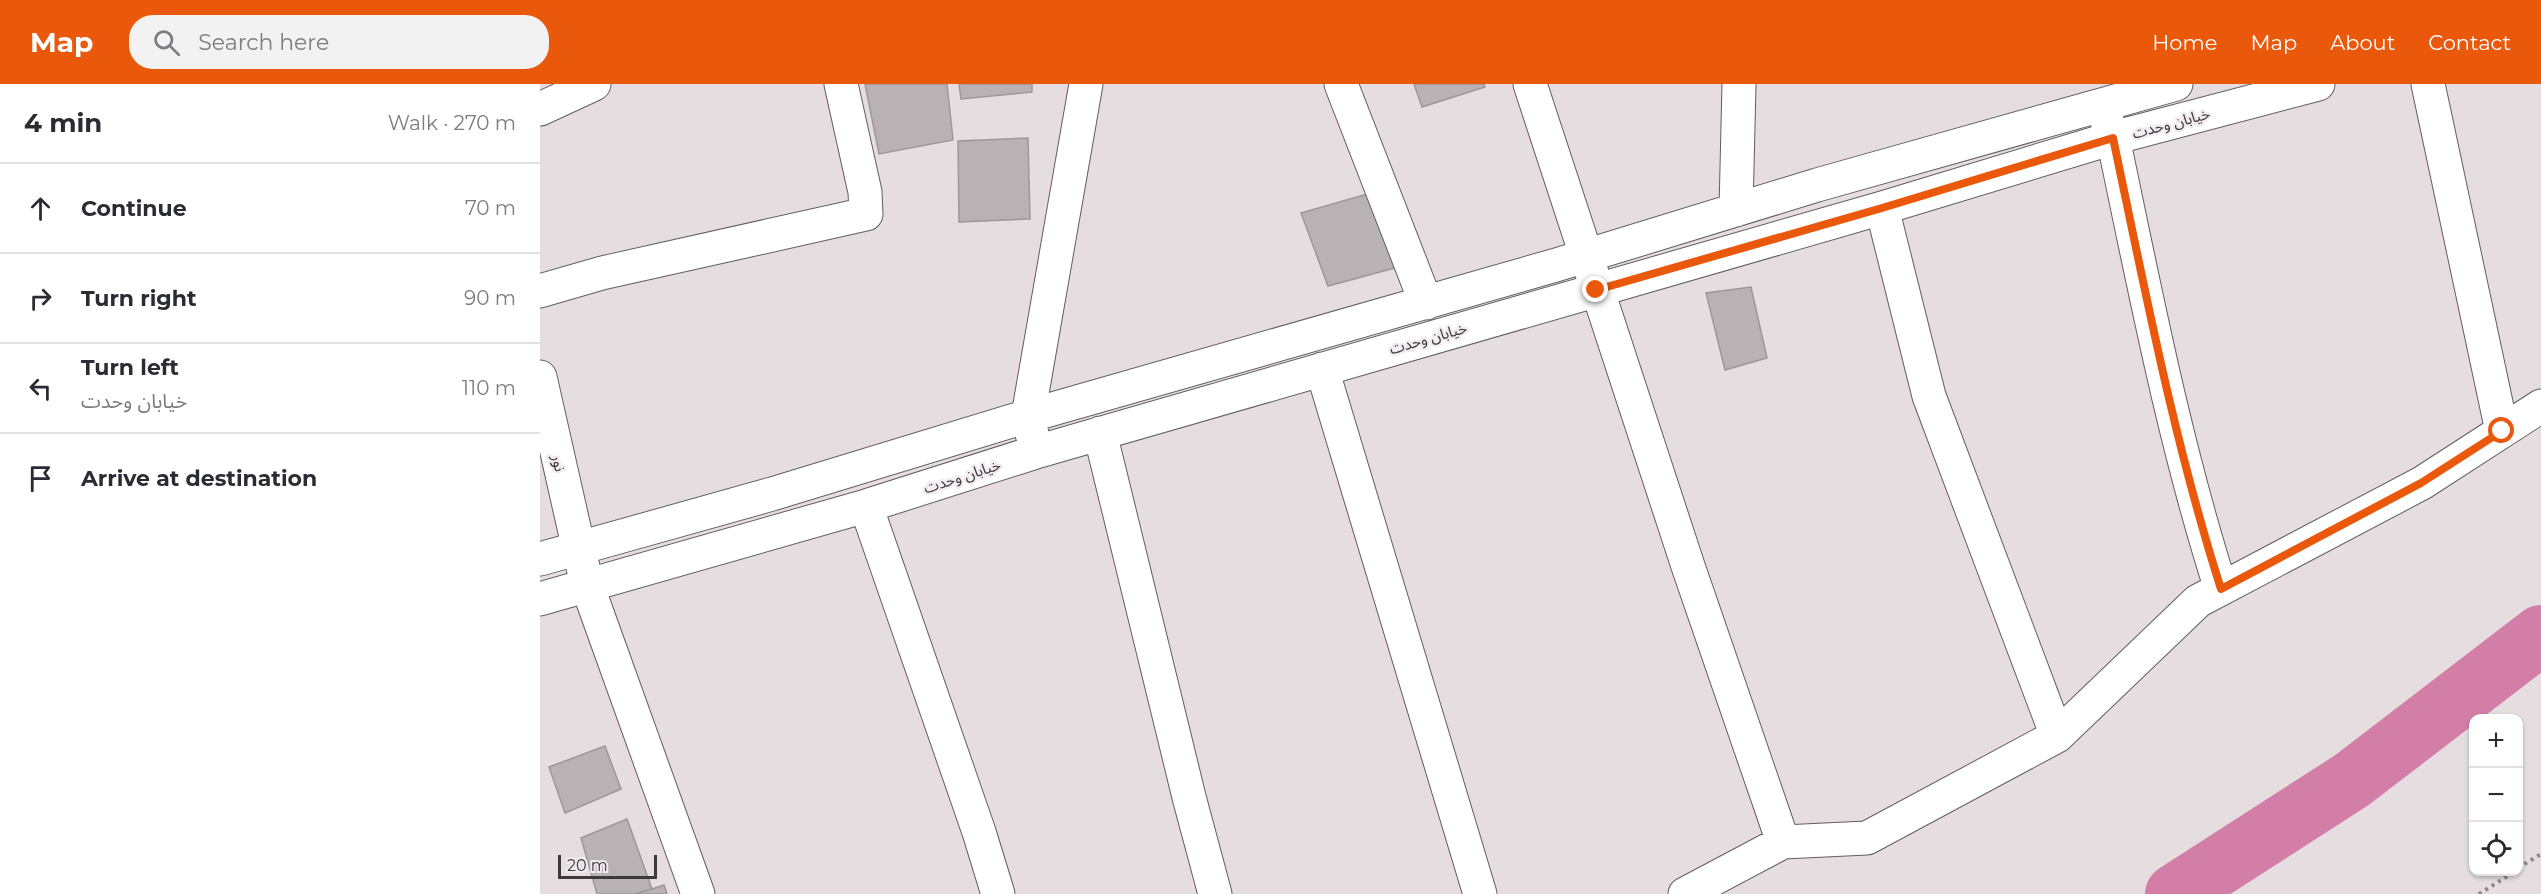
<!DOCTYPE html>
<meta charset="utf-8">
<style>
:root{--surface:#fff;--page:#f2f2f3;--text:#2b2b33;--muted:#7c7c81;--line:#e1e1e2;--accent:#ea580c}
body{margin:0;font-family:Montserrat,"Noto Sans Arabic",sans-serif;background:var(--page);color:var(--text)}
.controls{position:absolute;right:18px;bottom:18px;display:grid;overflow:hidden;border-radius:12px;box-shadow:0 2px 4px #0004}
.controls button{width:54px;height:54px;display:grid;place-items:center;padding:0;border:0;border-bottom:2px solid var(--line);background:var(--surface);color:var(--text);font:30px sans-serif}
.scale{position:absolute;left:18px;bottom:15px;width:99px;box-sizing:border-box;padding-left:6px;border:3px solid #3c393a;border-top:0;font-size:16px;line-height:21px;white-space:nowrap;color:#3c393a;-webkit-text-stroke:4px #f2eaee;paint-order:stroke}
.stop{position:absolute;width:18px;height:18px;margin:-14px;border:4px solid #ea580c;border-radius:50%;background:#fff}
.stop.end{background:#ea580c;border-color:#fff;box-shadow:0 2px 6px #0008}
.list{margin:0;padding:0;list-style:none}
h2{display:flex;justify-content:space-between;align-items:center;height:78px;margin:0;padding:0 24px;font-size:26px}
h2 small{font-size:20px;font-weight:400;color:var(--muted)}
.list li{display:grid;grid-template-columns:39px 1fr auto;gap:18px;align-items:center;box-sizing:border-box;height:90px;padding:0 24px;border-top:2px solid var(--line)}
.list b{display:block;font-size:22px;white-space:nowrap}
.list p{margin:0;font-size:20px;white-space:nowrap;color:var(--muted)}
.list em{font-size:20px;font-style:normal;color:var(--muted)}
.icon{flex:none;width:33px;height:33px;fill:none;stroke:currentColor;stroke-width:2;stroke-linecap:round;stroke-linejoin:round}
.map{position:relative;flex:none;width:2001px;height:810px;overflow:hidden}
header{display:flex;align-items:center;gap:36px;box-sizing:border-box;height:84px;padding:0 30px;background:var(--accent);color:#fff}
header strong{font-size:28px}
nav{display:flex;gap:33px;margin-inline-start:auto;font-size:21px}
.search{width:420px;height:54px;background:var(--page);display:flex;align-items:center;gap:15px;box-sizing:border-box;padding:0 21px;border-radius:24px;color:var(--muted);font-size:22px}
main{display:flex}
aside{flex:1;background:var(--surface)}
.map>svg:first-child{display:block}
</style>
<header>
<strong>Map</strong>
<div class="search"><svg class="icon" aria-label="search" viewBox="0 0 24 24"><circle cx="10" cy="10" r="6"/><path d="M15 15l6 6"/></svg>Search here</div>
<nav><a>Home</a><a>Map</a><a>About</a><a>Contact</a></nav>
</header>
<main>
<aside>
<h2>4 min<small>Walk · 270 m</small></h2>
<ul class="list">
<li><svg class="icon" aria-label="ahead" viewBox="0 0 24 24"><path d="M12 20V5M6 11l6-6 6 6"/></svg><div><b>Continue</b></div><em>70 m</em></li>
<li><svg class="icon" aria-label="right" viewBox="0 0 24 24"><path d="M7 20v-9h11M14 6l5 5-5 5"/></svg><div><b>Turn right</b></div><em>90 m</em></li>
<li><svg class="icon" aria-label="left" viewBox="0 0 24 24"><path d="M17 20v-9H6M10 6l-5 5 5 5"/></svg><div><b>Turn left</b><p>خیابان وحدت</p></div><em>110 m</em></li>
<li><svg class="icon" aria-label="arrive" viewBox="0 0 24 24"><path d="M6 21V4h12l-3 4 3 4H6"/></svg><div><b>Arrive at destination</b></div></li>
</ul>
</aside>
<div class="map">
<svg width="2001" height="810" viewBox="0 0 2001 810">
<rect width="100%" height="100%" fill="#e5dde0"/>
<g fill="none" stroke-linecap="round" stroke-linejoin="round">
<path stroke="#d27ea7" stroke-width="60" d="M 1635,810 L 1812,696 L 2001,551"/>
</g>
<path fill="#b9b2b5" stroke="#9e979a" stroke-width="1.5" d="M 325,0 L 407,0 L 413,56 L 339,70 Z
M 419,0 L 492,0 L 492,8 L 421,15 Z
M 874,0 L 944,0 L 945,3 L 882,23 Z
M 488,54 L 490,135 L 419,138 L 418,57 Z
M 831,109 L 855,184 L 788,202 L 761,129 Z
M 1211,203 L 1227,274 L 1185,286 L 1166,209 Z
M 65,662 L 81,705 L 25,729 L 9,683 Z
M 87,735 L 112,805 L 95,810 L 57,810 L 41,754 Z
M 124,801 L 127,810 L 95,810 L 112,805 Z"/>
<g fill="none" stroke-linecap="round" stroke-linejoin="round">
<g stroke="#635d60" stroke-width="35">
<path id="minor" d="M 801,0 L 886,219
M 990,0 L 1148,482 L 1243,758
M 1888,0 L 1962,347
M 0,25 L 54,0
M 1566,34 L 1573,54 C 1605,206 1634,358 1681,505
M 1342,124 L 1389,312 L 1517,652
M 1196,126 L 1199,0
M 0,207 L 62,189 L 326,130 L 325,108 L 301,0
M 782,285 L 940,810
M 0,293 L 47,501 L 158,810
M 560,349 L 649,713 L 675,810
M 492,350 L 488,332 L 546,0
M 326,422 L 439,748 L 458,810
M 0,475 L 232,410 L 488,332 L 1016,181 L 1277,101 L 1636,0
M 0,515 L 326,422 L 496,368 L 1342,124 L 1573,54 L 1778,0
M 1145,810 L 1243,758 L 1327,754 L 1517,652 L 1658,517 L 1882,399 L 2001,322"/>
</g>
<path stroke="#8c8789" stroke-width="4" stroke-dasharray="3 4.5" stroke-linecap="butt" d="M 1978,784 L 2001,770
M 1939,810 L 1974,788"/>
<use href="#minor" stroke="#fff" stroke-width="33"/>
</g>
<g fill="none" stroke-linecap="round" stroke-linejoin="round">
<path stroke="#ea580c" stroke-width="8" d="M 1056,206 L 1342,124 L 1573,54 C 1605,206 1634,358 1681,505 L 1881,399 L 1962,347"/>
</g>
<g text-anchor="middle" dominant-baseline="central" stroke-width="4.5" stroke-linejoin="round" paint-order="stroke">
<g font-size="15" fill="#3c393a" stroke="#f2eaee">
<text transform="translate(1631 39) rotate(-15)">خیابان وحدت</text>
<text transform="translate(888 254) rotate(-16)">خیابان وحدت</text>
<text transform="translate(19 379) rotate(77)">نور</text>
<text transform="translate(422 392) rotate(-18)">خیابان وحدت</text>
</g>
</g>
</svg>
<div class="controls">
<button>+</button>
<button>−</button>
<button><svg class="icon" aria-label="locate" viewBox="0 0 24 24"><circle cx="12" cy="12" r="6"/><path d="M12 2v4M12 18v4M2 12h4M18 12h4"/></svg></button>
</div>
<div class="scale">20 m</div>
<div class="stop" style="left:1962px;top:347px"></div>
<div class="stop end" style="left:1056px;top:206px"></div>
</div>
</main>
